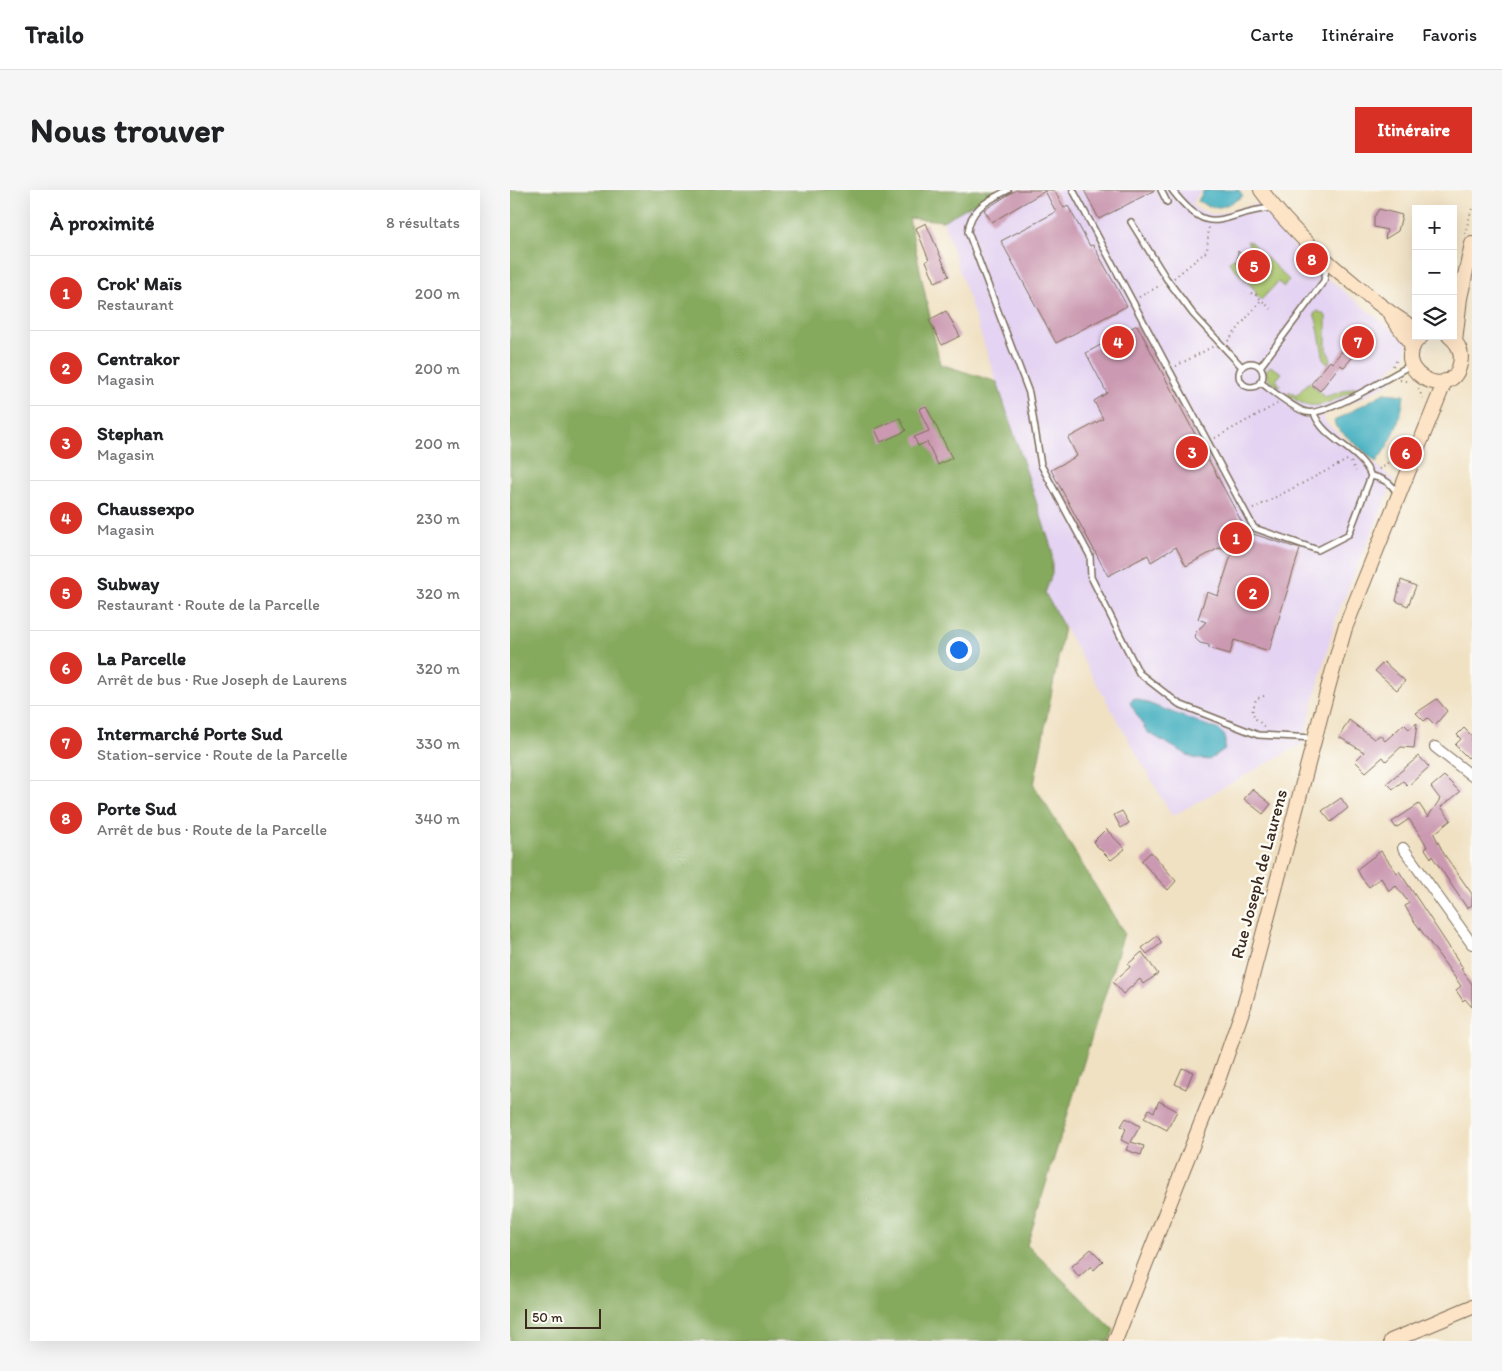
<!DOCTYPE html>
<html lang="fr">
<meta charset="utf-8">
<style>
:root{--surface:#fff;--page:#f6f6f6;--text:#202124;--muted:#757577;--line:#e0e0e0;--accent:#d93025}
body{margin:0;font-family:Itim,sans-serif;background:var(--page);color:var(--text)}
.controls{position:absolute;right:15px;top:15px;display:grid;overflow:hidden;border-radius:0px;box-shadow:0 5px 20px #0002}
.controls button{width:45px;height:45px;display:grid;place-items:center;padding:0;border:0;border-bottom:1px solid var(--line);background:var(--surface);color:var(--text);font:25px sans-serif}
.scale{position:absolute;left:15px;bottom:12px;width:76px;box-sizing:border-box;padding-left:5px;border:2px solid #3b2a1e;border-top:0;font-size:14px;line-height:18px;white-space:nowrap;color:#3b2a1e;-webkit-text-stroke:4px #fdfcf7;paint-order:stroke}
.you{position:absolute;left:448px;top:459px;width:18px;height:18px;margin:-12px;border:4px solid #fff;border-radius:50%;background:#1a73e8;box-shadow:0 0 0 8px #1a73e833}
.badge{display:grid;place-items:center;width:32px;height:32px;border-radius:50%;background:var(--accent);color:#fff;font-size:16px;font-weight:700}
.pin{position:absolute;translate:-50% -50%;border:2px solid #fff;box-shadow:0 1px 5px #0006}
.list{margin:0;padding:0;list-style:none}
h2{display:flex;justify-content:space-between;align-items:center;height:65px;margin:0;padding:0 20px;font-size:21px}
h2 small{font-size:16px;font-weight:400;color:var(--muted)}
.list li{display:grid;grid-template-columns:32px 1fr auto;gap:15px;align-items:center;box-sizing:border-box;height:75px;padding:0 20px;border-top:1px solid var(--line)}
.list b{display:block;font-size:19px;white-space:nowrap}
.list p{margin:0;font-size:16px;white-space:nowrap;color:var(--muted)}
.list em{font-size:16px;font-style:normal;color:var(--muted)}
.icon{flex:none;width:28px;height:28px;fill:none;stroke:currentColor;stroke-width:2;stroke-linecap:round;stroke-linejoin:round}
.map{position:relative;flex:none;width:962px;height:1151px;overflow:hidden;border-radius:0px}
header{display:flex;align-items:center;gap:30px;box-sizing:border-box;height:70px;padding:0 25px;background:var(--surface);border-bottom:1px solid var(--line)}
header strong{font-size:24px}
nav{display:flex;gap:28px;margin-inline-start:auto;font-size:18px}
.intro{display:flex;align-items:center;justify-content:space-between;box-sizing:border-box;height:120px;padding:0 30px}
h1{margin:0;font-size:35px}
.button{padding:12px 22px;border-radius:0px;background:var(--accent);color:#fff;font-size:18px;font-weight:700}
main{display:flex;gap:30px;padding:0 30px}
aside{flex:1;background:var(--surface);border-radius:0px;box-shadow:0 5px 20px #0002}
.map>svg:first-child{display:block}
</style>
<header>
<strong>Trailo</strong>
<nav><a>Carte</a><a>Itinéraire</a><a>Favoris</a></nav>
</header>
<div class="intro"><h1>Nous trouver</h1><a class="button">Itinéraire</a></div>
<main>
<aside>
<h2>À proximité<small>8 résultats</small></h2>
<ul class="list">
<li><span class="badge">1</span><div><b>Crok' Maïs</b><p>Restaurant</p></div><em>200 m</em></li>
<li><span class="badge">2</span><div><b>Centrakor</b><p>Magasin</p></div><em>200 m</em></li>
<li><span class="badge">3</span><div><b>Stephan</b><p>Magasin</p></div><em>200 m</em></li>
<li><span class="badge">4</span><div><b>Chaussexpo</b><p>Magasin</p></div><em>230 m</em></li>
<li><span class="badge">5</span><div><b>Subway</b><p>Restaurant · Route de la Parcelle</p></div><em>320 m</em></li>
<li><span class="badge">6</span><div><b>La Parcelle</b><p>Arrêt de bus · Rue Joseph de Laurens</p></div><em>320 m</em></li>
<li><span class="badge">7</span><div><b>Intermarché Porte Sud</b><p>Station-service · Route de la Parcelle</p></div><em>330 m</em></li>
<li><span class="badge">8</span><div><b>Porte Sud</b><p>Arrêt de bus · Route de la Parcelle</p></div><em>340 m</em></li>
</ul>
</aside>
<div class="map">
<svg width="962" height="1151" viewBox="0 0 962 1151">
<rect width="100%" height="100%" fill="#fdfcf7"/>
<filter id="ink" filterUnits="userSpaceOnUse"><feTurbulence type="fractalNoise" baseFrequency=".02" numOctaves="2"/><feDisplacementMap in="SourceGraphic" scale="10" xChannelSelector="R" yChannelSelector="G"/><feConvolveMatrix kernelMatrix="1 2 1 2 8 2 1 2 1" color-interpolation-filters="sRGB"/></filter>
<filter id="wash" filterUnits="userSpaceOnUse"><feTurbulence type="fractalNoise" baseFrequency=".0096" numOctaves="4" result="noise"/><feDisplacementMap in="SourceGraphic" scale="20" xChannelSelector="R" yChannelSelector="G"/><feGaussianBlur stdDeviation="1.12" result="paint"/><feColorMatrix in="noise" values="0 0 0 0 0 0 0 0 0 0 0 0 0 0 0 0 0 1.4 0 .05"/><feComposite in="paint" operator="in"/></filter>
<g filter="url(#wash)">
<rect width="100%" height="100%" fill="#f0e1c3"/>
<path fill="#e4d3f2" d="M 488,0 L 691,0 L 682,14 L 687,19 L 704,25 L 748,13 L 779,51 L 815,86 L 897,152 L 896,164 L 893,169 L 879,180 L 884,190 L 848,210 L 817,223 L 813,227 L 817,234 L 884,290 L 827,425 L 792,554 L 662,626 L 535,403 L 542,384 L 543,369 L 539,350 L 433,31 Z"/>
<path fill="#a7c369" stroke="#717644" d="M 737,51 L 741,52 L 779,90 L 774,97 L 768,92 L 751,110 L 746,105 L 746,101 L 718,72 L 740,57 Z
M 808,121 L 816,126 L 816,159 L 821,169 L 817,174 L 814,170 L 807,132 L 804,124 Z
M 760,176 L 772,183 L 766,190 L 770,196 L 767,196 L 758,189 L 756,180 Z
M 799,192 L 815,207 L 845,197 L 847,199 C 820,211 805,226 779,205 L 779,201 L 786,206 Z"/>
<path fill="#85a95d" stroke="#606a3e" d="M 0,0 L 488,0 L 433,31 L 399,28 L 430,174 L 487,192 L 542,360 L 542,384 L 535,403 L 554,437 L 524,595 L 614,743 L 517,1055 L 604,1140 L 599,1151 L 0,1151 Z"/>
<path fill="#42afc0" stroke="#3e6c6f" d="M 694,0 L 729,0 L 733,6 C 714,17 708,22 688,11 Z
M 874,203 L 894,205 C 891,231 882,252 866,272 L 826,237 L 824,231 Z
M 624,508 L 709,540 L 715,546 L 715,559 L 699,570 L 683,568 L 637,542 L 620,513 Z"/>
<g id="blocks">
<path fill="#cb99b1" d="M 506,0 L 544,0 L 554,18 L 558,16 L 580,56 L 583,55 L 617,116 L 546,153 L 491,51 L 546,22 L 535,1 L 482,32 L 474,20 Z
M 574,0 L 645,0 L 589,29 Z
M 869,19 L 892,25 L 888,41 L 875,49 L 877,40 L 864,37 L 864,27 Z
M 416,33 L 439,86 L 425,92 L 416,71 L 419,70 L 406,38 Z
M 728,61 L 735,68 L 742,61 L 758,78 L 745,91 L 727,73 Z
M 436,121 L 450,146 L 432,155 L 419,130 Z
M 627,135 L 737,342 L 790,359 L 759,461 L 724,450 L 720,464 L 699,458 L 699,455 L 690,453 L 685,448 L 686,442 L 696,432 L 688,429 L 697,402 L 708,406 L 722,362 L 709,358 L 676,376 L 666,357 L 641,372 L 638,365 L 598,386 L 541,280 L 567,266 L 558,248 L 593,229 L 584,211 L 597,203 L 576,163 Z
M 852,138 L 861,146 L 834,177 L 830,175 L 810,201 L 801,194 L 820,171 L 822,173 Z
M 416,216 L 442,268 L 428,275 L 417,252 L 408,256 L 404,247 L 419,241 L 409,219 Z
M 390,228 L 396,241 L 371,252 L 365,239 Z
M 891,390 L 906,396 L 898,416 L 886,411 Z
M 874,472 L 895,491 L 887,500 L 865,481 Z
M 927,509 L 937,521 L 925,535 L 918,528 L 914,531 L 906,523 Z
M 839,530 L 864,549 L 870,545 L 875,551 L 894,534 L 899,539 L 907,533 L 904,558 L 891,557 L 876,571 L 873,567 L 856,582 L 845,571 L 854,562 L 829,547 Z
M 954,538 L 962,546 L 962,564 L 958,568 L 945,555 L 951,549 L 947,545 Z
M 909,566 L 919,577 L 898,596 L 893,591 L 883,599 L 877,593 Z
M 934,586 L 950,602 L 931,617 L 941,630 L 924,644 L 934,664 L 962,704 L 962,715 L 957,718 L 922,666 L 921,668 L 915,659 L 917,657 L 914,651 L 899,629 L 886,638 L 882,632 L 909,614 L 918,627 L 930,609 L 921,597 Z
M 742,599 L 761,614 L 753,624 L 734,609 Z
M 831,608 L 838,618 L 821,632 L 812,621 Z
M 612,621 L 619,633 L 611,638 L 604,625 Z
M 596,639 L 615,659 L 601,670 L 583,652 Z
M 871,661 L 887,683 L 889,681 L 953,778 L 951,779 L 962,794 L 962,817 L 955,809 L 953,811 L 946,800 L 951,796 L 902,728 L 895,716 L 899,713 L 886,696 L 879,701 L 871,688 L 859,697 L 851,687 L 847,679 Z
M 641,662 L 666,691 L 658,700 L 631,671 Z
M 647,746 L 652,753 L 637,764 L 632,758 Z
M 632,762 L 648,784 L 633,794 L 630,789 L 613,804 L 603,792 L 620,777 L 618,774 Z
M 672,878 L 683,882 L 676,899 L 665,894 Z
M 649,911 L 667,921 L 657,940 L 634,928 L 639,919 L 644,922 Z
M 616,928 L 630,936 L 621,952 L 634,956 L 631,965 L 616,960 L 619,954 L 611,950 L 616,939 L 611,936 Z
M 581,1059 L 593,1071 L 584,1080 L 581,1076 L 569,1087 L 561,1077 Z"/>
</g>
</g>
<g filter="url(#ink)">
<use href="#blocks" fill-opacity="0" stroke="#7a6a58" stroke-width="1"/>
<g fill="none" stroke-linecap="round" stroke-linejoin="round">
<g stroke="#7a6a58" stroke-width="8">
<path id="service" d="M 498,0 C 479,10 460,18 458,42 L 519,203 L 531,275 L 580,366 L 581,387 L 629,483 L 669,514 L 748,545 L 804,548
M 563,0 L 744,338 L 808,360 L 839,344 L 861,286 C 850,258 813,250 804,223
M 651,0 L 657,12
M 662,0 C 702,52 711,22 762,18
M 621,32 L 656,88 L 683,124 L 732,177
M729 185a12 12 0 1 1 24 0a12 12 0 1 1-24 0Z
M 750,177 L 814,91 L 817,74
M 750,192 C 760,199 784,219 796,222 C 816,227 880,186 901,175
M 861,286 C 872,288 881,292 886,302"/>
</g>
<g stroke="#7a6a58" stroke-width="12">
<path id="minor" d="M 925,557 L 962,586
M 893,658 L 962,754"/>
</g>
<g stroke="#7a6a58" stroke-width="16">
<path id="secondary" d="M 751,0 C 778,37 808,65 843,93 C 863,110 883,126 906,139
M 882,127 L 903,157
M 912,146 C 873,176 940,217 950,174 C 953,162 948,153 939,146
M 945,151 L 950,108 L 962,54
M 605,1151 L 707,893 L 735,813 L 819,494 L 835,438 L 935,191
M 881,1151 L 962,1117"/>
</g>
<path stroke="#7a6a58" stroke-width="2" stroke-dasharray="1 4" stroke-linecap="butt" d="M 955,44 L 962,18
M 664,88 L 697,61 L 699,36
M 741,103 L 745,104 L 761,119
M 629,107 L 651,95
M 718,151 L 751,110
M 666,176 L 704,156
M 883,176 L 888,168
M 890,190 L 899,192
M 908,199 L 913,208
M 705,248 L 767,214
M 841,272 L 846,281
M 869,279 L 875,276 L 898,249
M 743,319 L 839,269
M 754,506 L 746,509 L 742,522 L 746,529 L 756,538"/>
<use href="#service" stroke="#fff" stroke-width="5"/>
<use href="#minor" stroke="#fff" stroke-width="10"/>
<use href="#secondary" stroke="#fee4c6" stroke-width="14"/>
</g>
</g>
<g text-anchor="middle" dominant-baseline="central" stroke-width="5" stroke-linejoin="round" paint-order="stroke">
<g font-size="18" fill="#3b2a1e" stroke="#fdfcf7">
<text transform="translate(749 684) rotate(-75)">Rue Joseph de Laurens</text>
</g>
</g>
</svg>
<div class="controls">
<button>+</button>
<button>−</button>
<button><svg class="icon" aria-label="layers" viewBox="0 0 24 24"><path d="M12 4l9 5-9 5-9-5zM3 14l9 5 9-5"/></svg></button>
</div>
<div class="scale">50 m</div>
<div class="you"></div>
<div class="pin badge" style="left:726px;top:348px">1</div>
<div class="pin badge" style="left:743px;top:403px">2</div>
<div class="pin badge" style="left:682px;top:262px">3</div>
<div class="pin badge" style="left:608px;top:152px">4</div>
<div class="pin badge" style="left:744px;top:76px">5</div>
<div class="pin badge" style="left:896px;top:263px">6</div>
<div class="pin badge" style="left:848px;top:152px">7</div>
<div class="pin badge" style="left:802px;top:69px">8</div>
</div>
</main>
